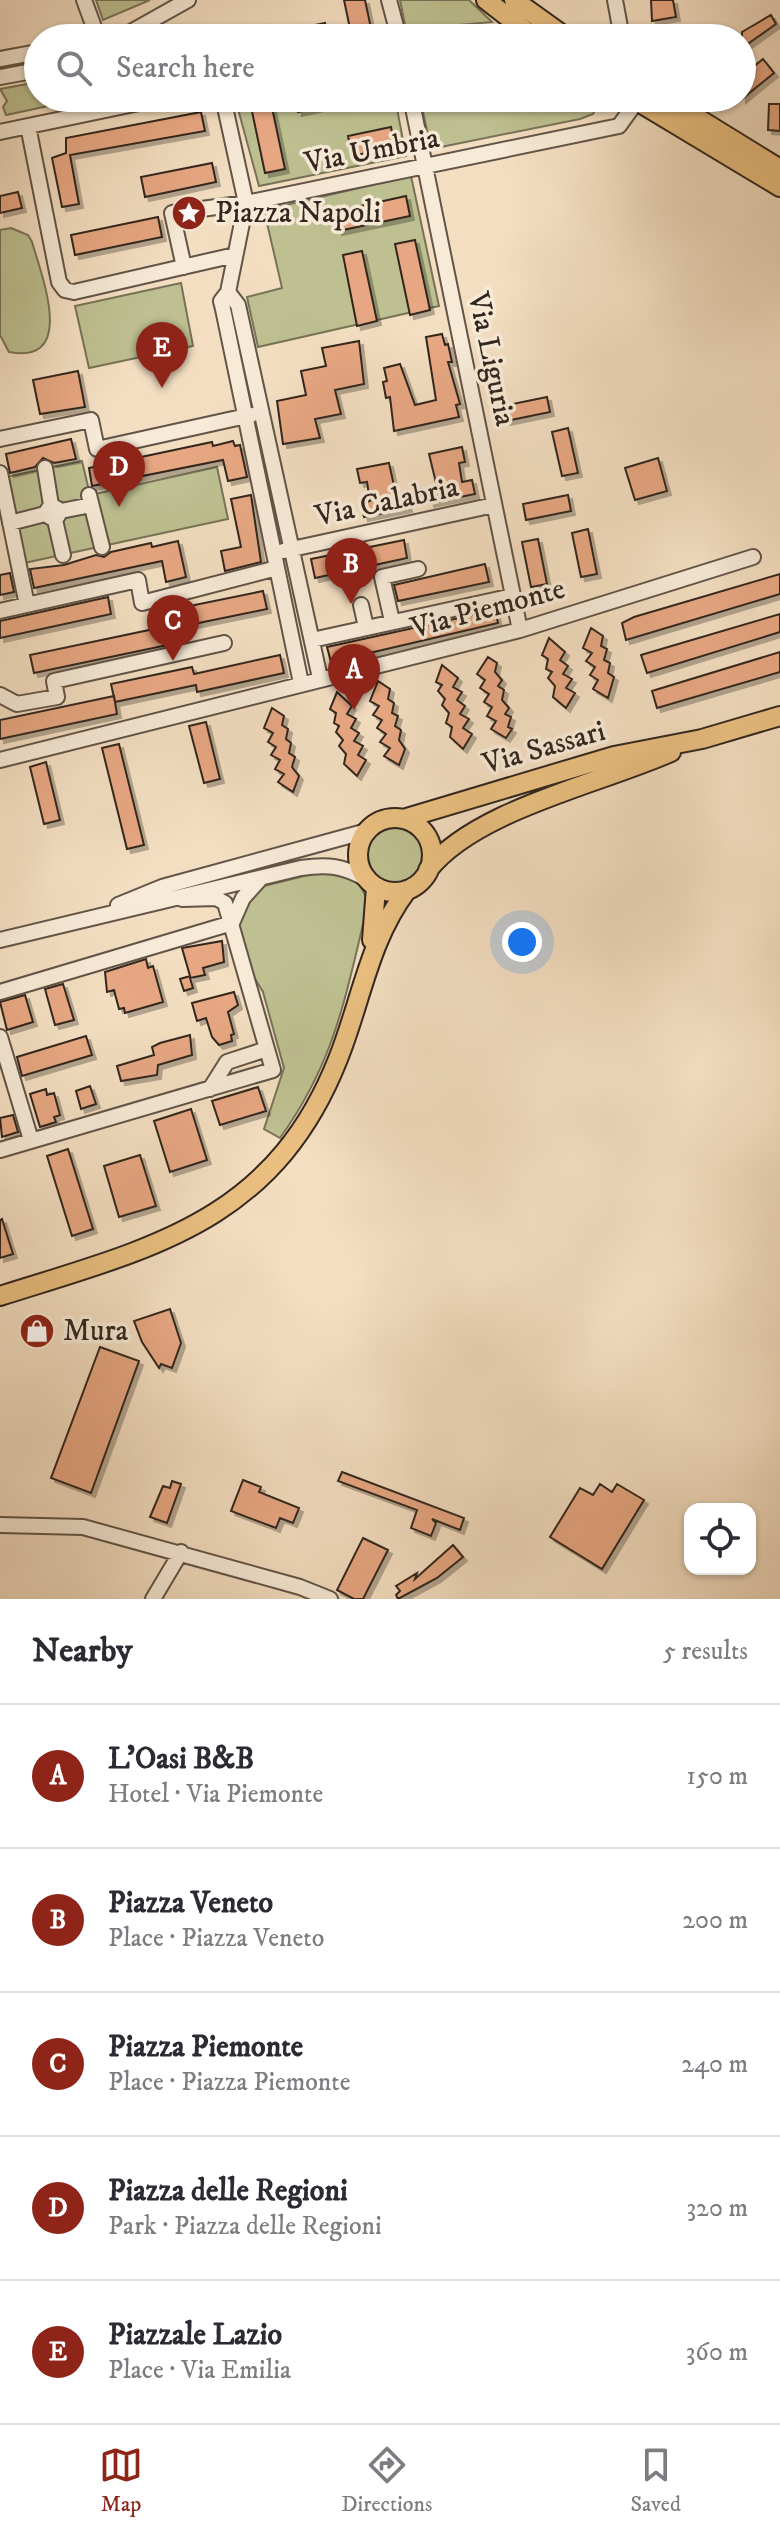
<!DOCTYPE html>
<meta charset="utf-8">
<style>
:root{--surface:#fff;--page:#f2f2f3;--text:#2b2b33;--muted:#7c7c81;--line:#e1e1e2;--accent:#8f2418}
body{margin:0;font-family:"IM FELL DW Pica",serif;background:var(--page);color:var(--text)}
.controls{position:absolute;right:24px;bottom:24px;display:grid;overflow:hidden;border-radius:16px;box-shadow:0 2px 6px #0004}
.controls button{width:72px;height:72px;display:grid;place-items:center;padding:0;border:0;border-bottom:2px solid var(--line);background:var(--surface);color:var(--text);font:40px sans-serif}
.you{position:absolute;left:522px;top:942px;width:28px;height:28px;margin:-20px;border:6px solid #fff;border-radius:50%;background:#1a73e8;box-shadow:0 0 0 12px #1a73e833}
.badge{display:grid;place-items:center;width:52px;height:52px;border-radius:50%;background:var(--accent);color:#fff;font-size:26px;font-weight:700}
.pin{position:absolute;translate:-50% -66px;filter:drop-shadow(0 2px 4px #0008)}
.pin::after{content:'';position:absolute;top:42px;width:28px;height:24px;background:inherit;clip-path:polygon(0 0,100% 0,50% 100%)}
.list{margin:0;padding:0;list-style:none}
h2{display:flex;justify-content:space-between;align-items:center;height:104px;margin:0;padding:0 32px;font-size:34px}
h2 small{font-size:26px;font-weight:400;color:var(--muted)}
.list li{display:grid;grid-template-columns:52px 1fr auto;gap:24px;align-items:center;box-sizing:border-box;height:144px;padding:0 32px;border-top:2px solid var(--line)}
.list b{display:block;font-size:30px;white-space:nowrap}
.list p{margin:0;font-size:26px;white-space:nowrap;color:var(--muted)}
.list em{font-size:26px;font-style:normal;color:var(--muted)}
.icon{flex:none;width:44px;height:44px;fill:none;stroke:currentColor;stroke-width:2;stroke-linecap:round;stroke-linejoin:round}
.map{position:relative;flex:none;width:780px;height:1599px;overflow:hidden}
.search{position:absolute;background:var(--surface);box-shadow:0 2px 6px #0004;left:24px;right:24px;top:24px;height:88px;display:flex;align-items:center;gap:20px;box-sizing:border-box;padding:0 28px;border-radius:44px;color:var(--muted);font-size:30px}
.sheet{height:824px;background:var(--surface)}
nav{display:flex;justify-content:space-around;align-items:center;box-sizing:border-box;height:112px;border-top:2px solid var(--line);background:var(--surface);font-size:22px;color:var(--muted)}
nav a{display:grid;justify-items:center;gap:4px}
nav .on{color:var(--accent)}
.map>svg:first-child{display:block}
</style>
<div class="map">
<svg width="780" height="1599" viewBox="0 0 780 1599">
<defs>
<filter id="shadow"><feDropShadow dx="4" dy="4" stdDeviation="0" flood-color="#0004"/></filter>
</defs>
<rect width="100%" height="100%" fill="#f3dec1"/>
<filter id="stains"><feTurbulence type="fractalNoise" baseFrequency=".0025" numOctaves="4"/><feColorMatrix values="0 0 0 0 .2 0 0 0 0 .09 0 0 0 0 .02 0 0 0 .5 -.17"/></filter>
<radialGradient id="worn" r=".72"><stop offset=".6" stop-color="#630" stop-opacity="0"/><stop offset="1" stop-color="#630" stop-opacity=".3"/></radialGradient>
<path fill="#bec091" stroke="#787358" stroke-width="2" d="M 96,0 L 150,0 L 103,20 Z
M 400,0 L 469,0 L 492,22 L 406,30 Z
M 38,82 L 38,98 L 76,100 L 6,115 L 3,107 L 7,101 L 0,89 Z
M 235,98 L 395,98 L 406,156 L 259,186 Z
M 420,98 L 601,98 L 593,114 L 580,119 L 431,149 Z
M 411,176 L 439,306 L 258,347 L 247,297 L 282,288 L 264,210 Z
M 11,228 L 28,235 L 32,242 C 42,277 77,365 9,352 L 0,335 L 0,230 Z
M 181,283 L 193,346 L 89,368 L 75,306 Z
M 82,461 L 90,495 L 217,467 L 228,519 L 24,563 L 6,477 Z
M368 855a27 27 0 1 1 54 0a27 27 0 1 1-54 0Z
M 328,870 L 357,879 L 367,899 L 366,912 C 345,999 334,1063 280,1138 L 264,1129 L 284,1068 L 263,992 L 240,954 L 232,923 L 252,889 Z"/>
<path fill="#e7a782" stroke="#32261f" stroke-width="2" filter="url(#shadow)" d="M 344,0 L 365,0 L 372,33 L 352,38 Z
M 651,0 L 673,0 L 676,17 L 652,21 Z
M 771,15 L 776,24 L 742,48 L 742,32 Z
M 325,23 L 328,38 L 276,38 L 276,33 Z
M 763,59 L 774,73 L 742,99 L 742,76 Z
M 270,98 L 285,169 L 265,173 L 250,102 Z
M 295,98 L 341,98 L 342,102 L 298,112 Z
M 769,104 L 780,104 L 780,131 L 768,130 Z
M 201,112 L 205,131 L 70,155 L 79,204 L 62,207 L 52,158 L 66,153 L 66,138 Z
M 391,127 L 395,147 L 352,156 L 348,136 Z
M 212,163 L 216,182 L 145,197 L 141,177 Z
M 18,192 L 22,208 L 0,213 L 0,196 Z
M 406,196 L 410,216 L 338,231 L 334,212 Z
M 158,217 L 162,237 L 75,255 L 71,235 Z
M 415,240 L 430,310 L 410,315 L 395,244 Z
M 362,251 L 377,321 L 357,326 L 343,255 Z
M 442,334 L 445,345 L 448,344 L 452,362 L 448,362 L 460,404 L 456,405 L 459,417 L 394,431 L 390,397 L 386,398 L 383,382 L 387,381 L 384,368 L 400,364 L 415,405 L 436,400 L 426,337 Z
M 359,341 L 364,384 L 335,390 L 341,414 L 315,419 L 320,438 L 283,444 L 277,401 L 306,395 L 301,371 L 326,366 L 322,348 Z
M 78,371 L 85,407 L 40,414 L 33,380 Z
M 547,397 L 550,412 L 506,421 L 503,406 Z
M 568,428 L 578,473 L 562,476 L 552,432 Z
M 71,439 L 76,459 L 54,463 L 43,458 L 35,467 L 10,473 L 6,454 Z
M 233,441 L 235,446 L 240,445 L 247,477 L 228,481 L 223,460 L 92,486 L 89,468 L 212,442 L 213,446 Z
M 462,447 L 465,462 L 459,463 L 462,482 L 472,480 L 475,494 L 430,503 L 428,489 L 437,487 L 429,454 Z
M 658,458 L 667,491 L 635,500 L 625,468 Z
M 389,463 L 396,495 L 405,494 L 408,508 L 364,517 L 361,503 L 370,501 L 367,482 L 360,483 L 357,469 Z
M 251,495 L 261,562 L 225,571 L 221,551 L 241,547 L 231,499 Z
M 568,495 L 571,511 L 526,520 L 523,504 Z
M 588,529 L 597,574 L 581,577 L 572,533 Z
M 538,539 L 547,584 L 531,587 L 522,542 Z
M 404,540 L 407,558 L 315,578 L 311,559 Z
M 178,541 L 186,577 L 166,582 L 162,561 L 34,588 L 30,569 L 64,565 L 96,555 L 104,557 L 111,552 L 151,543 L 152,547 Z
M 485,564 L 489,582 L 398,601 L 394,585 Z
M 10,573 L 14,592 L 0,595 L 0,575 Z
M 780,574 L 780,594 L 626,640 L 622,623 L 634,617 Z
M 263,591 L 267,609 L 174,628 L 170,610 Z
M 108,597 L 111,614 L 0,638 L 0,621 Z
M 495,610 L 498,623 L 331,662 L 327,647 Z
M 780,614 L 780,632 L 647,673 L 641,655 Z
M 173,625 L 177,643 L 34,673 L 30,655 Z
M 591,628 L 603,636 L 601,646 L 607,649 L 604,660 L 610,663 L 608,673 L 614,677 L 608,698 L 593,689 L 598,680 L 590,675 L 595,667 L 586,661 L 592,653 L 583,648 Z
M 549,638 L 565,652 L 560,660 L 568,666 L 563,674 L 572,679 L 566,688 L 575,693 L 566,708 L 553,697 L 555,686 L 548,678 L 552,672 L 546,669 L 548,659 L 542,655 Z
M 780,652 L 780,672 L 657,708 L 652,691 Z
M 280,655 L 284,673 L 197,692 L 196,685 L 115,702 L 111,684 L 192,667 L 194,674 Z
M 488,657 L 497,663 L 495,672 L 502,680 L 498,686 L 504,690 L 502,700 L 509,708 L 505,714 L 511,717 L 508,727 L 512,729 L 506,738 L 491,729 L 496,721 L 487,716 L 492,707 L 484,702 L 489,694 L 480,688 L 485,680 L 477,674 Z
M 442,665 L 458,678 L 453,687 L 462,692 L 457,700 L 465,706 L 460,714 L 469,719 L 463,728 L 472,734 L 463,749 L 450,737 L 452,727 L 446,723 L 449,713 L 442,705 L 445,699 L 438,691 L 442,685 L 436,682 Z
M 378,681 L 390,689 L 388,699 L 394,703 L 392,713 L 398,716 L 395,726 L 401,730 L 399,740 L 405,749 L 399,765 L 384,756 L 390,748 L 380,742 L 386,734 L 377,728 L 382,720 L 373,715 L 379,706 L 370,701 Z
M 337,692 L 352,706 L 347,714 L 356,719 L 351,728 L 359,733 L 354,741 L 363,746 L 358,755 L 366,760 L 357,776 L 344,764 L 346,754 L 339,746 L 343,740 L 336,732 L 339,726 L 334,723 L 336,713 L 330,709 Z
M 114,696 L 117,714 L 0,739 L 0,720 Z
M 272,708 L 284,716 L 282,725 L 288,729 L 286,739 L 291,743 L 289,753 L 295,757 L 292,767 L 299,776 L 293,792 L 278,782 L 284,774 L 275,769 L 280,760 L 271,755 L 276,747 L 268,742 L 273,733 L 264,728 Z
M 206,722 L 220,779 L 204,783 L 189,726 Z
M 119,744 L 144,845 L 127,849 L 102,748 Z
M 46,762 L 60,820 L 44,824 L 30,767 Z
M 222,941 L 224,962 L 203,968 L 205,975 L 190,978 L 193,988 L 184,991 L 180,979 L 190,976 L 182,948 Z
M 146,959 L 148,968 L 153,966 L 163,1002 L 125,1013 L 124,1008 L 119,1009 L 114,990 L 107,992 L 105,972 Z
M 63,984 L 74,1020 L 55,1025 L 45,989 Z
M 234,992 L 238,1005 L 228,1012 L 234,1034 L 231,1035 L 232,1041 L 219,1045 L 212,1037 L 206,1018 L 197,1021 L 192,1003 Z
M 25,995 L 33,1022 L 7,1030 L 0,1002 Z
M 190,1035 L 192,1055 L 158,1065 L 157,1075 L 121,1081 L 117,1066 L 154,1055 L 152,1047 L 160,1043 Z
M 86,1036 L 92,1055 L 22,1076 L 17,1057 Z
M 90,1086 L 96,1104 L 81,1109 L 76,1091 Z
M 258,1087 L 266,1111 L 220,1125 L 212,1101 Z
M 46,1089 L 47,1095 L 54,1093 L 60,1115 L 54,1117 L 56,1122 L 40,1127 L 30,1094 Z
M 191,1109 L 207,1160 L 170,1172 L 154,1121 Z
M 13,1115 L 18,1132 L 2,1137 L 0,1118 Z
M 68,1149 L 93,1229 L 72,1236 L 47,1156 Z
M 140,1155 L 156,1206 L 119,1217 L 104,1166 Z
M 2,1219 L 13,1254 L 0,1258 L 0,1220 Z
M 170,1309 L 181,1343 L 172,1368 L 161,1364 L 159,1368 L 142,1342 L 134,1321 Z
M 100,1347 L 139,1361 L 91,1493 L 51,1478 Z
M 342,1472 L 464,1518 L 460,1530 L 432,1519 L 436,1523 L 431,1536 L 411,1528 L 417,1510 L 338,1481 Z
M 243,1480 L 261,1487 L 259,1492 L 299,1508 L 293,1523 L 280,1518 L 276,1528 L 231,1511 Z
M 172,1481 L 181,1484 L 167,1523 L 150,1517 L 163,1486 L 170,1488 Z
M 600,1484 L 612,1492 L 617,1484 L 644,1500 L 602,1569 L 550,1537 L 580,1488 L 593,1495 Z
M 363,1538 L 388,1550 L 363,1599 L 354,1599 L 337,1590 Z
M 453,1545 L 463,1557 L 437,1578 L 398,1599 L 396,1595 L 400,1591 L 396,1586 L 417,1573 L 415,1579 Z"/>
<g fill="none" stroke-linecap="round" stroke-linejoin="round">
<g stroke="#625448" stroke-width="18">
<path id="minor" d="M 84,0 L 98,38
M 389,0 L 399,38
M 615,0 L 622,38
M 120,38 L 188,0
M 495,38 L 509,36
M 0,59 L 38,52
M 0,77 L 38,70
M 223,98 L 246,203 L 228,292 L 221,301 L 223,309 L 301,683
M 411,98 L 520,630
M 28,126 L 59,282 L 65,290 L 74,292 L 235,255
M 0,132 L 163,98
M 184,267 L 172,213 L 246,203 L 619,126 L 637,101
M 228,292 L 238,305 L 320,678
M 0,439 L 91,420 L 97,449 L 251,415
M 45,468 L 51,505
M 0,473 L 27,605
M 89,495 L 102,547
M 61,511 L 91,505
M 55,520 L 45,514 L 51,505 L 61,511 L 55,520 L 63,555
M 10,523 L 45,514
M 283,551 L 494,505
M 361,605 L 366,627
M 0,611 L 138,580 L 142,603 L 277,568
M 392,621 L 382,577 L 418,569
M 312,640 L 513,596
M 0,695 L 17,704 L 57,697 L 54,681 L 224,643
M 0,760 L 520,630 L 753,557
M 118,905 L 162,887 L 367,831
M 232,923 L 243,898 L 261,878
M 0,940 L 301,868 C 328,864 343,866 366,879
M 0,992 L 232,923
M 0,1037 L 31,1140
M 210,1089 L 227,1062 L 267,1049
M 0,1150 L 273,1070 L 225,903 L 216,898 L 182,899
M 0,1525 L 83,1527 L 300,1587 L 330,1599
M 153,1599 L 181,1552"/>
</g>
<g stroke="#32261f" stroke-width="22">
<path id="major" d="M 486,0 L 535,38
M 514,0 L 567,38
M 632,98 L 780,187
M 665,98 L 780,169
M358 855a37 37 0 1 1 74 0a37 37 0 1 1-74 0Z
M 403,819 L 614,756 L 702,739 L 780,716
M 428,870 C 475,810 599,784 671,752
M 372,940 L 376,887
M 0,1296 C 151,1248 273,1223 338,1059 C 361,1002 369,940 407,890"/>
</g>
<use href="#minor" stroke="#f7ead7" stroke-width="14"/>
<use href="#major" stroke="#eabf80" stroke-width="18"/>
</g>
<defs>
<g id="sight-disc" transform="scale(1.8)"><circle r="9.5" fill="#8f2418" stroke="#f7ead7"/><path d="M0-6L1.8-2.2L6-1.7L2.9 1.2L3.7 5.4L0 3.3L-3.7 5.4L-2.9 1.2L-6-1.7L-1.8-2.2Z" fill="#fff"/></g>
<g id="shop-disc" transform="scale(1.8)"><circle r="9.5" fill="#8f2418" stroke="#f7ead7"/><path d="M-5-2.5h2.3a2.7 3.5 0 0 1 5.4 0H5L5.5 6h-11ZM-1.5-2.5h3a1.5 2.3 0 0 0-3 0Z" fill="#fff"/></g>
</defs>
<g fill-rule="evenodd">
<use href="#sight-disc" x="189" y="213"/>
<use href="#shop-disc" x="37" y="1331"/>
</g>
<g text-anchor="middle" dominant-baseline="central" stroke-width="7" stroke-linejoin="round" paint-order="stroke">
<g font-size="30" fill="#32261f" stroke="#f7ead7">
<text transform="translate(372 151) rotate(-11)">Via Umbria</text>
<text transform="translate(491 359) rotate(78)">Via Liguria</text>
<text transform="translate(387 502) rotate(-12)">Via Calabria</text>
<text transform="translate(488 609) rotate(-15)">Via Piemonte</text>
<text transform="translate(544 748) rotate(-16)">Via Sassari</text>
</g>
<g font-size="30" fill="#32261f" stroke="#f7ead7" text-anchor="start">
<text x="215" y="213">Piazza Napoli</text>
<text x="63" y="1331">Mura</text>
</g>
</g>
<rect width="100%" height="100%" filter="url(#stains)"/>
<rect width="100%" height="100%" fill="url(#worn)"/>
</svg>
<div class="controls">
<button><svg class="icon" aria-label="locate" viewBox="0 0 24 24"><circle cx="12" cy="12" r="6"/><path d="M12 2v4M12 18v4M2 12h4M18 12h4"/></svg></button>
</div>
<div class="you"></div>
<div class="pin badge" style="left:354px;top:710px">A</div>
<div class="pin badge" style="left:351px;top:604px">B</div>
<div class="pin badge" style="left:173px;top:661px">C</div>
<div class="pin badge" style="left:119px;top:507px">D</div>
<div class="pin badge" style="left:162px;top:388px">E</div>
<div class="search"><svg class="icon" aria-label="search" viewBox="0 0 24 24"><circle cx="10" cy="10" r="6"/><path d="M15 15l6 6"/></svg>Search here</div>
</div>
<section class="sheet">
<h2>Nearby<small>5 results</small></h2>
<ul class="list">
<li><span class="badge">A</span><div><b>L'Oasi B&amp;B</b><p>Hotel · Via Piemonte</p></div><em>150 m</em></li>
<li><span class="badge">B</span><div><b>Piazza Veneto</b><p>Place · Piazza Veneto</p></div><em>200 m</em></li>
<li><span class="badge">C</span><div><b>Piazza Piemonte</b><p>Place · Piazza Piemonte</p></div><em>240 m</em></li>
<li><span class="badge">D</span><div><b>Piazza delle Regioni</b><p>Park · Piazza delle Regioni</p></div><em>320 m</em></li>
<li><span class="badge">E</span><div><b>Piazzale Lazio</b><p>Place · Via Emilia</p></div><em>360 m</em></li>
</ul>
</section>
<nav>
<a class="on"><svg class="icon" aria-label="map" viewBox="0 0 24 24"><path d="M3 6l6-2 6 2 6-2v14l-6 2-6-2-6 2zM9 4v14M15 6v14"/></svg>Map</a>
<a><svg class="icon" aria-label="directions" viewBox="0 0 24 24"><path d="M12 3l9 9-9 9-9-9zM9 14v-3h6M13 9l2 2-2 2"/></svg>Directions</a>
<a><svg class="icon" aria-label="saved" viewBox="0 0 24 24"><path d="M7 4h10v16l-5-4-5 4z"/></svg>Saved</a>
</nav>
